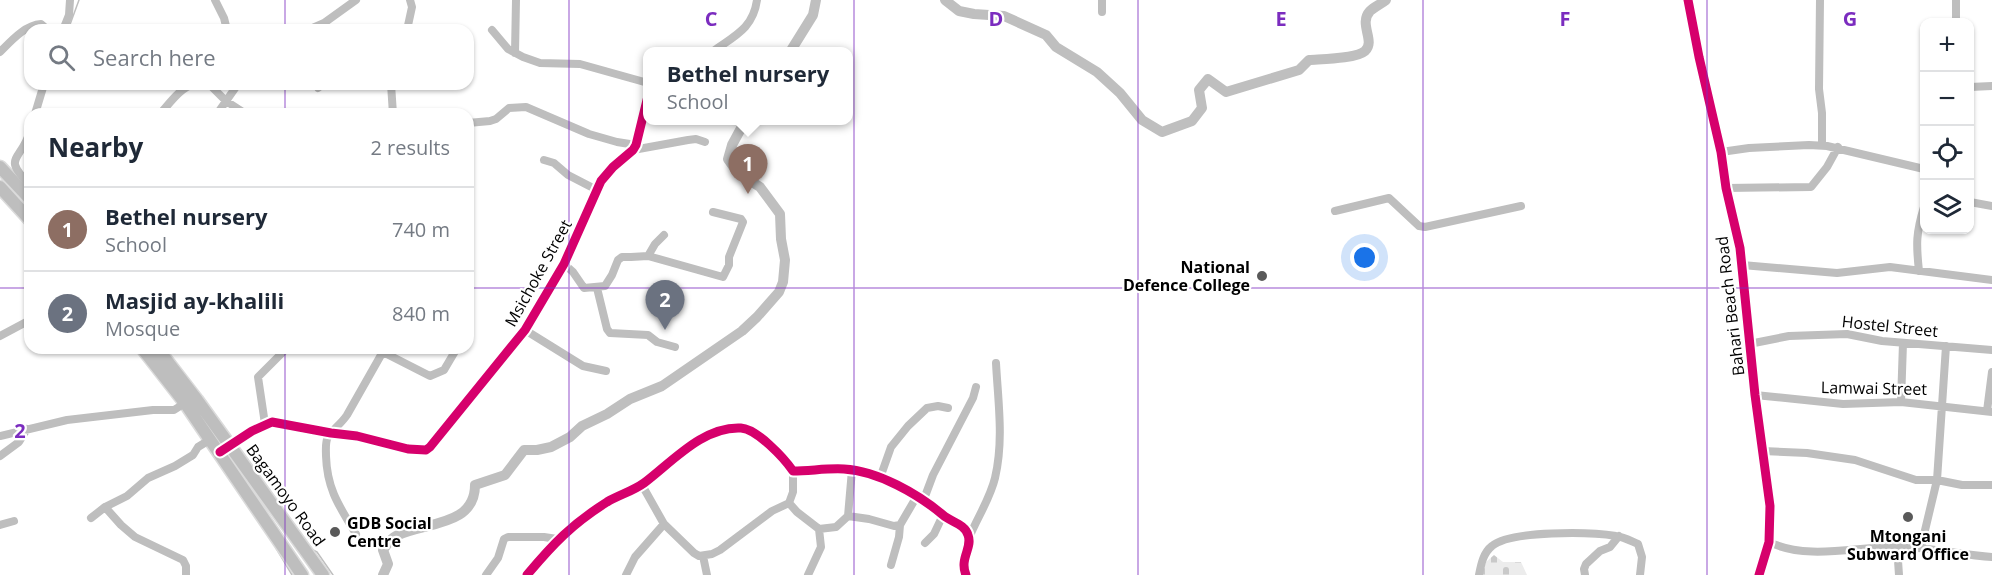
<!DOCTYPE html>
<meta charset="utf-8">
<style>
:root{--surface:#fff;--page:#f2f2f3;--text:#1f2937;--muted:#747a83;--line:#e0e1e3;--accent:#111827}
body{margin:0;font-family:"Open Sans",sans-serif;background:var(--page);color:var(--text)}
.controls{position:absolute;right:18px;top:18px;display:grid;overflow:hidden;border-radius:12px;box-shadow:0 2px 4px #0004}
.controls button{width:54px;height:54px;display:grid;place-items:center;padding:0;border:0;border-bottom:2px solid var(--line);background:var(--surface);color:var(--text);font:30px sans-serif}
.you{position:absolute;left:1365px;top:258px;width:21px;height:21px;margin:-15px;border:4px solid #fff;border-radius:50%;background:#1a73e8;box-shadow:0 0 0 9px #1a73e833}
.badge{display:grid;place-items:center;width:39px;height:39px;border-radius:50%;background:var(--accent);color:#fff;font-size:20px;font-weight:700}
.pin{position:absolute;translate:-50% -50px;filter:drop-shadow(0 2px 3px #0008)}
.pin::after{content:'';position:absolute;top:32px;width:21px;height:18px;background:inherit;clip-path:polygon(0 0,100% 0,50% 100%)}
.popup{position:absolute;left:643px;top:47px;width:210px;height:78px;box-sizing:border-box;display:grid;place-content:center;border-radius:12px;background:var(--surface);filter:drop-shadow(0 2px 4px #0005);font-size:20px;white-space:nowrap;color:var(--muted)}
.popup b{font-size:22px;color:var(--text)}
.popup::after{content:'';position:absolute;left:50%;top:100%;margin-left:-12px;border:12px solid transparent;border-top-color:var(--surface)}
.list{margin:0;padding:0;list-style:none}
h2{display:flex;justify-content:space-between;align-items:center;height:78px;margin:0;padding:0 24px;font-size:26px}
h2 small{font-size:20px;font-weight:400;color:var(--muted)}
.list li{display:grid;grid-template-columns:39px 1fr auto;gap:18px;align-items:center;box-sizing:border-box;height:84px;padding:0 24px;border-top:2px solid var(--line)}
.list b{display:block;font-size:22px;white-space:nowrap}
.list p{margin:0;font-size:20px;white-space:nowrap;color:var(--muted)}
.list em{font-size:20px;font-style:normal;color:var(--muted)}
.icon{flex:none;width:33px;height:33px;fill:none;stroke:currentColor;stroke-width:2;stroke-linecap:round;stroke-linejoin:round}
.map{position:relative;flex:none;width:1992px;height:575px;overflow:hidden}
.search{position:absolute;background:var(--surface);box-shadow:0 2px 4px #0004;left:24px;top:24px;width:450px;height:66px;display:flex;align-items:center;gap:15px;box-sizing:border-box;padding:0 21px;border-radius:18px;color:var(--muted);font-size:22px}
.panel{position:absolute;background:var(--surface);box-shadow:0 2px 4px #0004;left:24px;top:108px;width:450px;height:246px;border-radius:18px}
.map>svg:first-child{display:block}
</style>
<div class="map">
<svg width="1992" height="575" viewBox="0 0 1992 575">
<defs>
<pattern id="cemetery-stones" width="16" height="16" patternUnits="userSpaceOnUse" patternTransform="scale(1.5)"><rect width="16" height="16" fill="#ececec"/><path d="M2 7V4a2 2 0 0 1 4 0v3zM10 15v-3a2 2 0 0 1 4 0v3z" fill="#c9c9c9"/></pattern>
</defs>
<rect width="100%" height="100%" fill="#fff"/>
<path fill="url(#cemetery-stones)" d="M 1494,555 L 1503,562 L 1521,562 L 1527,575 L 1482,575 L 1486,562 Z"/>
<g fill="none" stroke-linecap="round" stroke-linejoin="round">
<path stroke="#bfbfbf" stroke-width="1.5" d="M 68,30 L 79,0
M 276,548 L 292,575
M 311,549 L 317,552 L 333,575"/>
<path stroke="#bfbfbf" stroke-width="10" d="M 945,0 L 959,11 L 974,14 L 1004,16 L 1046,35 L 1056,47 L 1097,72 L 1120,93 L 1142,120 L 1162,132 L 1192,121 L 1202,108 L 1199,90 L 1208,79 L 1226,92 L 1299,70 L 1309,60 C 1321,59 1356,59 1365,51 C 1376,41 1358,24 1370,11 C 1374,7 1381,4 1386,0
M 790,52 L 813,15 L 816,0
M 383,575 L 388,564 L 383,550 C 387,545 390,539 396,536 C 424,522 475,527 475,485 L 505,475 L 524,450 L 537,450 L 551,447 L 570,437 L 582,426 L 607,414 L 630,399 L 662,386 L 742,331 L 757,317 L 779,292 L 783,282 L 785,260 L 781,239 L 780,214 L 760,187 L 738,173 L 728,159 L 732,145 L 745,121"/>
<g stroke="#dbdbdb" stroke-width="15">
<path id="highway" d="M 0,167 L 30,199
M 0,187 L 30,220
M 142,348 L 185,403 L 302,575
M 157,348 L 197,400 L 323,575"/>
</g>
<path stroke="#bebebe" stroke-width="8" d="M 215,0 L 224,18 L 227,30
M 1102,0 L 1102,12
M 1688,0 L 1699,57 L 1721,152 L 1726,188 L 1740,248 L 1755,395 L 1770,506 L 1769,542 L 1759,575
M 1820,0 L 1819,89 L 1822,113 L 1822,145
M 1956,22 L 1956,0
M 63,30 L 69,15 L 70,0
M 308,30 L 324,23 L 356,0
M 407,30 L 412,7 L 410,0
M 492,30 L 508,49 L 523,57 L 540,63 L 580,64 L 648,83
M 0,52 C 11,41 25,25 41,24 L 48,30
M 712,52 C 734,36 753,29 757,0
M 515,53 L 516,0
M 209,84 L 226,101 L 246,114
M 316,84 L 318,88
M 391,84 L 393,114
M 1970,87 L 1992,86
M 35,114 L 44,84
M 160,114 C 170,103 180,88 194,84
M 217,114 L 238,84
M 468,123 L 490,121 L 496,119 L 509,108 L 526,107 L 589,134 L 617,142 L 636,145
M 30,131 C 21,162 1,156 30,185
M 633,150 L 688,140 L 696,139 L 705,142
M 1721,152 L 1749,148 L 1809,145 L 1827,146 L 1924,169
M 544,160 L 554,163 L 568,175 L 597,190
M 1726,188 L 1811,187 L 1827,167 L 1838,147
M 1970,202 L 1992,206
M 1335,211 L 1389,198 L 1419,226 L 1425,227 L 1521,206
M 648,256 L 655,244 L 664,235
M 564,264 L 573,272 L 584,288 L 605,286 L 612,275 L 618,260 L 622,257 L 631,257 L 648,256 L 723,277 L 729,265 L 729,257 L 743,222 L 741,219 L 713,212
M 1742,265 L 1837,273 L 1890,267 L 1992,280
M 1919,271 C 1916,244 1916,233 1924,207
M 597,288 L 607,329 L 610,333 L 648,335 L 657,342 L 675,347
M 525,330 L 583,366 L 606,371
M 0,336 L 30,320
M 1749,344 L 1789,336 L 1847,334 L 1882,341 L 1992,350
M 375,348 L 430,376 L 444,370 L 457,348
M 1755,395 L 1843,404 L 1901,402 L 1992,412
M 1901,402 L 1903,343
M 1987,411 L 1992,372
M 265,424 L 258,377 L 287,348
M 0,436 L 67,420 L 153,410 L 174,410 L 185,403
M 225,448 L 265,424 L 272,422 L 331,433 L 357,436 L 408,449 L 426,450 L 430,447 L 525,330 L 564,264 L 601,181 L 613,167 L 633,150 L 636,145 L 648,96
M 1763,451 L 1807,453 L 1855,460 L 1916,480 L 1937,480 L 1962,485 L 1992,485
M 0,456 L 19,442 L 27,429
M 880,478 L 891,447 L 908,426 L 927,408 L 938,406 L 948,408
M 642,485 L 664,524 L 694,553 L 699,556 L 712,554 L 720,550 L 772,511 L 789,503 L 793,492 L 793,471
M 924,499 L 933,475 L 973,398 L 976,387
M 789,503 L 797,512 L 819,529 L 821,547 L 808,575
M 105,507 L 121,525 L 135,537 L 183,560 L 186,566 L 186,575
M 848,516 L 869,519 L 894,526 L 900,525 L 917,496
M 91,518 L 105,507 L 127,496 L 148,478 L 175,466 L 193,455 L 198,447 L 211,439
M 0,525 L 14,521
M 819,529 L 836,527 L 848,516 L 852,470
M 356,534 C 339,506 327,489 326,456 C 326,450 325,442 328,437 C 331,431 342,423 347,415 L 385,348
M 969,538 C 977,518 990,499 995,478 C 1004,440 998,401 996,363
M 1769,542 C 1809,561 1857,546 1899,547 C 1930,547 1961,555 1992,557
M 925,543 L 934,534 L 943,515
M 1897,546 L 1899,575
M 1921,547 L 1937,480 L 1946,346
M 703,556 L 707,575
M 891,565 L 899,537 L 900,525
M 486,575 L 498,558 L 504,539 L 508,537 L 544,537 L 557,539
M 527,575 C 553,544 572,524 607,502 C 619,495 633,491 644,483 C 672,462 703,426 741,428 C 757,429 784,458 793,471 C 810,471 827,468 844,469 C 878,471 918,494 943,515 C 951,522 965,524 968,535 C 973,548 959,558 966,575
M 626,575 L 635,557 L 664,524
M 1479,575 C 1481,565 1483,553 1492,546 C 1511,530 1591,532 1616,536 C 1624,537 1631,541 1638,544 L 1642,557 L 1640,575
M 1585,575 L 1584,569 L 1586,564 L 1600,551 L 1610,547 L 1619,536"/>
<use href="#highway" stroke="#bebebe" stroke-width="12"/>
<g stroke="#fff" stroke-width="13">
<path id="cycleway" d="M 1688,0 L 1699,57 L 1721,152 L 1726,188 L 1740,248 L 1755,395 L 1770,506 L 1769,542 L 1759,575
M 220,452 L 252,431 L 272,422 L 331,433 L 357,436 L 408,449 L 426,450 L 430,447 L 525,330 L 564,264 L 601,181 L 613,167 L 633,150 L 636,145 L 648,96
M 527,575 C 553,544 572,524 607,502 C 619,495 633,491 644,483 C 672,462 703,426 741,428 C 757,429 784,458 793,471 C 810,471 827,468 844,469 C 878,471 918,494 943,515 C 951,522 965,524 968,535 C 973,548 959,558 966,575"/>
</g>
<use href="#cycleway" stroke="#d6006c" stroke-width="9"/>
</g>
<path fill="none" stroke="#7b2cbf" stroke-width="1.5" stroke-opacity="0.55" d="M 285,0 L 285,30M 569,0 L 569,575M 854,0 L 854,575M 1138,0 L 1138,575M 1423,0 L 1423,575M 1707,0 L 1707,575M 285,84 L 285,114M 0,288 L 30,288M 468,288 L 1992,288M 285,348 L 285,575"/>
<g fill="#595959" stroke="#fff" stroke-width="2">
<circle cx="1262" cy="276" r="6"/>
<circle cx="1908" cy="517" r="6"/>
<circle cx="335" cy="532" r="6"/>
</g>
<g text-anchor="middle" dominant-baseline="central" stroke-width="4.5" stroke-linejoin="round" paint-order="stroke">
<g font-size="16" font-weight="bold" fill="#000" stroke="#fff" text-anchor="end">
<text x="1250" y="267">National<tspan x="1250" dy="18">Defence College</tspan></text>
<text x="347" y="523" text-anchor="start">GDB Social<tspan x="347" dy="18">Centre</tspan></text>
<text x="1908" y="536" text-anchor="middle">Mtongani<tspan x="1908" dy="18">Subward Office</tspan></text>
</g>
<g font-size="16" fill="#000" stroke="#fff">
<text transform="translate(538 273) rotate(-61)">Msichoke Street</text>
<text transform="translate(1730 306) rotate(-97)">Bahari Beach Road</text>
<text transform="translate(1890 326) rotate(6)">Hostel Street</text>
<text transform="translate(1874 388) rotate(1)">Lamwai Street</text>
<text transform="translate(286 495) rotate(54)">Bagamoyo Road</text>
</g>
</g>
<g font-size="20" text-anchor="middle" font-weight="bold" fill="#7b2cbf" stroke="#fff" stroke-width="4.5" stroke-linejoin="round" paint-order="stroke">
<text x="711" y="26">C</text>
<text x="996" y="26">D</text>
<text x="1281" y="26">E</text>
<text x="1565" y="26">F</text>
<text x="1850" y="26">G</text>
<text x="20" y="438">2</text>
</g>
</svg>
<div class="controls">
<button>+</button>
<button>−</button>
<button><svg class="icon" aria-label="locate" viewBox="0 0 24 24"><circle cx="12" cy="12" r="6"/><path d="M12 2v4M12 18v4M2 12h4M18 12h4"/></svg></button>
<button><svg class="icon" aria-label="layers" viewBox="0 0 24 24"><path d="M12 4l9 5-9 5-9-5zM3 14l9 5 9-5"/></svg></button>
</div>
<div class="you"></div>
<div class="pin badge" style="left:748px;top:194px;background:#8d6e63">1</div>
<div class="popup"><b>Bethel nursery</b>School</div>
<div class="pin badge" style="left:665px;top:330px;background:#6b7280">2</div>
<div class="search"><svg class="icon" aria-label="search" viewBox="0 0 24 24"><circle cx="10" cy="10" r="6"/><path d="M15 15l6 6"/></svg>Search here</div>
<section class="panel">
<h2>Nearby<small>2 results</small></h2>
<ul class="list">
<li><span class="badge" style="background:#8d6e63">1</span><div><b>Bethel nursery</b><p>School</p></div><em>740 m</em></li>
<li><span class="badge" style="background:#6b7280">2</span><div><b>Masjid ay-khalili</b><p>Mosque</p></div><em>840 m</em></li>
</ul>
</section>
</div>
